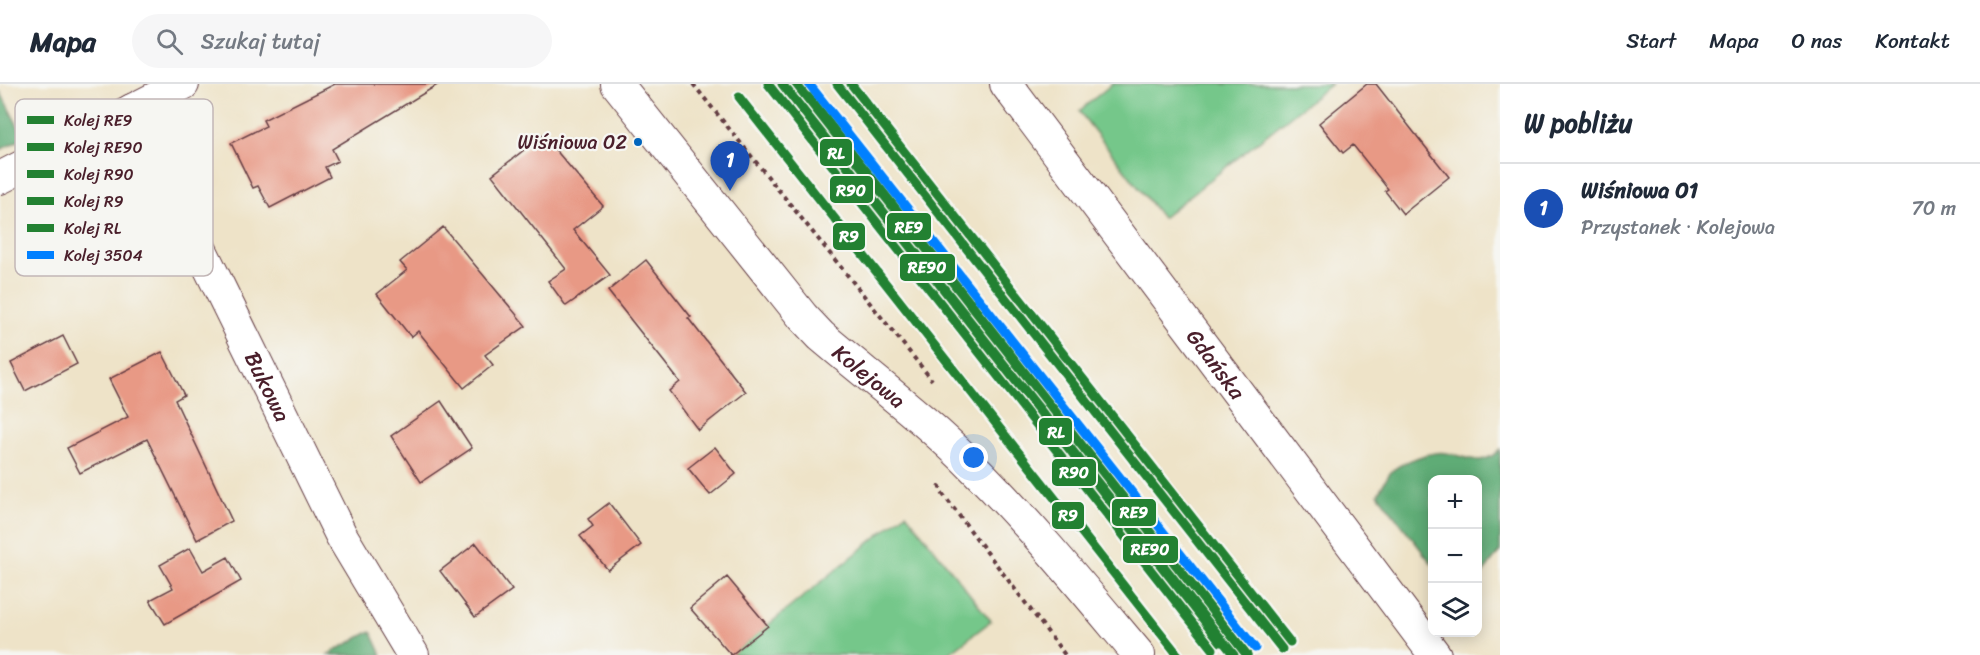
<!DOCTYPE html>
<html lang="pl">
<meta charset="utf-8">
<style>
:root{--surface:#fff;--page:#f6f6f7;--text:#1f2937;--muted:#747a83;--line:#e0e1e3;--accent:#db2777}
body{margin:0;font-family:Sriracha,sans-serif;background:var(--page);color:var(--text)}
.controls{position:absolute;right:18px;bottom:18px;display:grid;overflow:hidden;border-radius:12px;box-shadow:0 3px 15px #0003}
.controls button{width:54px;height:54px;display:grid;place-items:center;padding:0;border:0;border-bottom:2px solid var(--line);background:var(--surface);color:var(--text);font:30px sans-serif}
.you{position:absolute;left:974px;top:374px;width:21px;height:21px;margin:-15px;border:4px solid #fff;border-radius:50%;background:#1a73e8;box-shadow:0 0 0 9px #1a73e833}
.badge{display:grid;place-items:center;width:39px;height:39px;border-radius:50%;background:var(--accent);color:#fff;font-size:20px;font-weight:700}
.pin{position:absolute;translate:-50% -50px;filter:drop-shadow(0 2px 3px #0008)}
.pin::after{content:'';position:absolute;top:32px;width:21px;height:18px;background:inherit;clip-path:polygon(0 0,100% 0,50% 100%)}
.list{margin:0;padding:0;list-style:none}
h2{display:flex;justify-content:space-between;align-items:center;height:78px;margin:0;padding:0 24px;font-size:26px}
h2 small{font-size:20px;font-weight:400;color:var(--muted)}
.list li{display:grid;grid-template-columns:39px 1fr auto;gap:18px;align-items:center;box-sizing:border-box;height:90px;padding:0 24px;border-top:2px solid var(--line)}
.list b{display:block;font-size:22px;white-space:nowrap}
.list p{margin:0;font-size:20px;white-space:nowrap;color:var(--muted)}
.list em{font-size:20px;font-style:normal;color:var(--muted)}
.icon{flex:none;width:33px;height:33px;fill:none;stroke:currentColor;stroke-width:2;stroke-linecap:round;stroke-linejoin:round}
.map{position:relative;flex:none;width:1500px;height:571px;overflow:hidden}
header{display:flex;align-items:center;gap:36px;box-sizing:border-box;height:84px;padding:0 30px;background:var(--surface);border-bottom:2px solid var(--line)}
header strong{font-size:28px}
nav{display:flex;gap:33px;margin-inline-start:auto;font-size:21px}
.search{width:420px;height:54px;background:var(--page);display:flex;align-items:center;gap:15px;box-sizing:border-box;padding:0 21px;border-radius:33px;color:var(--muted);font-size:22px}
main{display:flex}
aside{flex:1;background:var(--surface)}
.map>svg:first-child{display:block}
</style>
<header>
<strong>Mapa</strong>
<div class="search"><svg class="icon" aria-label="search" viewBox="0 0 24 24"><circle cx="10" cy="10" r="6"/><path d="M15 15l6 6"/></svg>Szukaj tutaj</div>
<nav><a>Start</a><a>Mapa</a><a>O nas</a><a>Kontakt</a></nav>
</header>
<main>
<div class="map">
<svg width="1500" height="571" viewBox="0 0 1500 571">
<rect width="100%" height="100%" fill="#f6f6f2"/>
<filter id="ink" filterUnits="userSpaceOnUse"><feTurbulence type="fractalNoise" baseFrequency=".0167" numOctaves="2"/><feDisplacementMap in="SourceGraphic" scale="12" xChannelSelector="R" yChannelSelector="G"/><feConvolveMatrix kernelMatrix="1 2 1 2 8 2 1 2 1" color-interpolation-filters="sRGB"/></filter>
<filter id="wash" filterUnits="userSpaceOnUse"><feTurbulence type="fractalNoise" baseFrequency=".008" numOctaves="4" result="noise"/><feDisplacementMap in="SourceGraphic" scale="24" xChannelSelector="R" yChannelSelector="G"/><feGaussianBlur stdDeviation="1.35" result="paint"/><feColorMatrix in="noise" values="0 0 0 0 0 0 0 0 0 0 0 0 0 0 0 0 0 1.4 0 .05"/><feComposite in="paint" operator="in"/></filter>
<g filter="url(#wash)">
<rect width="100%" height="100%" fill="#eee3c8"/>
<path fill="#74c78a" stroke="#5f735a" stroke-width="1.5" d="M 1112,0 L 1331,0 L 1162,134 L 1079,27 Z
M 906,429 L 991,537 L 947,571 L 731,571 Z"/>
<path fill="#5fac76" stroke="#546650" stroke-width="1.5" d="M 0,7 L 24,54 L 0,66 Z
M 1500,366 L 1500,467 L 1478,496 L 1478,396 L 1432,396 L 1432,480 L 1378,410 C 1382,403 1387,391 1393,386 C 1405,377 1432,366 1447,369 C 1470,373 1479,384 1500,366 Z
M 371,547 L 382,571 L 327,571 Z"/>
<g id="blocks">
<path fill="#e89985" d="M 335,0 L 439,0 L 332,65 L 338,77 L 325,83 L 330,93 L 270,124 L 258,102 L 253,104 L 231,59 L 266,42 L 263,36 Z
M 1367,0 L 1376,0 L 1449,93 L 1403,130 L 1385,107 L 1388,105 L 1353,61 L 1343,69 L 1319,39 Z
M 543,51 L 603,122 L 573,146 L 610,191 L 566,222 L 548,197 L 566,185 L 492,91 Z
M 443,143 L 526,242 L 485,271 L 493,281 L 464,304 L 418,247 L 411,253 L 377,210 L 407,186 L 400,178 Z
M 646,176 L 691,233 L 688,234 L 746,308 L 698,346 L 669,307 L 680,298 L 608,207 Z
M 63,252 L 77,280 L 25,307 L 11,279 Z
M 162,268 L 184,311 L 175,316 L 232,437 L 197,456 L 147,355 L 80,389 L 67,364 L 128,333 L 109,295 Z
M 441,317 L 472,364 L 421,398 L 391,352 Z
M 715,363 L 736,390 L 710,411 L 688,384 Z
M 609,419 L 641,461 L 608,486 L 580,452 L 593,442 L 588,435 Z
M 476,459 L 512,506 L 475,533 L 440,487 Z
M 190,464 L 203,487 L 228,473 L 241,497 L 165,540 L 150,516 L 173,504 L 160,481 Z
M 727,493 L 768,542 L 731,571 L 690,524 Z"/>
</g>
</g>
<g filter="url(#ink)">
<use href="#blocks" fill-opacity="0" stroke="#633c43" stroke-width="1.5"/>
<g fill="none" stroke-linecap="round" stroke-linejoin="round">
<g stroke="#633c43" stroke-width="34">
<g id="street">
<path id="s1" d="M 617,0 L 803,233 L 821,252 C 873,296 928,337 976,386 C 1034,444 1086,508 1139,571"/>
<path id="s2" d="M 1006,0 L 1435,571"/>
<path id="s3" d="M 132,26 L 341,451 L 413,571"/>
<path d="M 0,94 L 183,0"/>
</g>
</g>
<path stroke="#633c43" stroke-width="4" stroke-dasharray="4.5 4.5" stroke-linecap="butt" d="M 693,0 L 932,296
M 939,401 L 942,409 L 1065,571"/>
<use href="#street" stroke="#fff" stroke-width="32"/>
<g stroke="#f6f6f2" stroke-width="14">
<path id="rail-1" d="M 796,0 L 1247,571"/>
</g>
<g stroke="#f6f6f2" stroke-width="14">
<path id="rail-2" d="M 788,7 L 1234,571"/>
</g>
<g stroke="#f6f6f2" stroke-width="14">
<path id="rail-3" d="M 768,0 L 1213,565
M 837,0 L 1282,565"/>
</g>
<g stroke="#f6f6f2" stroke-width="14">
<path id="rail-4" d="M 739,13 L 1178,571
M 808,13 L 1247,571"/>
</g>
<g stroke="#f6f6f2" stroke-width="14">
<path id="rail-5" d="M 782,0 L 1221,558
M 851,0 L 1290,558"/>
</g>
<g stroke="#f6f6f2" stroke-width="14">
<path id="rail-6" d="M 809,0 L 1255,564"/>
</g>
<use href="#rail-1" stroke="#238132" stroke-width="9"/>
<use href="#rail-2" stroke="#238132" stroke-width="9"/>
<use href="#rail-3" stroke="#238132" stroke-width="9"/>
<use href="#rail-4" stroke="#238132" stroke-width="9"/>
<use href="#rail-5" stroke="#238132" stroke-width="9"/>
<use href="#rail-6" stroke="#0080ff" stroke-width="9"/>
</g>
</g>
<circle fill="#0065bd" stroke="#f6f6f2" stroke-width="2" cx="638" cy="58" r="5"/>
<g text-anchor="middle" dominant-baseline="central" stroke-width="4.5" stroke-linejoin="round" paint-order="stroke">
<g font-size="20" fill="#4a1f2b" stroke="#f6f6f2" text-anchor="end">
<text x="627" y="58">Wiśniowa 02</text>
</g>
<g font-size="22" fill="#4a1f2b" stroke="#f6f6f2">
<text stroke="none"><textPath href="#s2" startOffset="350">Gdańska</textPath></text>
<text stroke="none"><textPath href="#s1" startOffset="387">Kolejowa</textPath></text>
<text stroke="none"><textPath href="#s3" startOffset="308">Bukowa</textPath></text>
</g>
</g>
<rect x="15" y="15" width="198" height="177" rx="9" fill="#f6f6f2" stroke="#c2b6b6" stroke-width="1.5"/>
<rect x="27" y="32" width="27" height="8" fill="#238132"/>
<rect x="27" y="59" width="27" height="8" fill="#238132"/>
<rect x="27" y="86" width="27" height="8" fill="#238132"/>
<rect x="27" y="113" width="27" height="8" fill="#238132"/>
<rect x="27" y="140" width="27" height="8" fill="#238132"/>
<rect x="27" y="167" width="27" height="8" fill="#0080ff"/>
<g font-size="16" fill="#4a1f2b">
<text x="64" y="42">Kolej RE9</text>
<text x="64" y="69">Kolej RE90</text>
<text x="64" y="96">Kolej R90</text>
<text x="64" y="123">Kolej R9</text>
<text x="64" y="150">Kolej RL</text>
<text x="64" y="177">Kolej 3504</text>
</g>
<g stroke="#f6f6f2" stroke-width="2">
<rect x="819" y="54" width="34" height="29" rx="6" fill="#238132"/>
<rect x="829" y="91" width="45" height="29" rx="6" fill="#238132"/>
<rect x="886" y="128" width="46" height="29" rx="6" fill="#238132"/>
<rect x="832" y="138" width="34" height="29" rx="6" fill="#238132"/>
<rect x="899" y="169" width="57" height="29" rx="6" fill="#238132"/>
<rect x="1038" y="333" width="35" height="29" rx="6" fill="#238132"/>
<rect x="1051" y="374" width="46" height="29" rx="6" fill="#238132"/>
<rect x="1111" y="414" width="46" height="29" rx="6" fill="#238132"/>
<rect x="1051" y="417" width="34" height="29" rx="6" fill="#238132"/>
<rect x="1122" y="451" width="57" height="29" rx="6" fill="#238132"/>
</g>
<g font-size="16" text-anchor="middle" font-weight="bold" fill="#fff">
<text x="836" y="75">RL</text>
<text x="851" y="112">R90</text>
<text x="909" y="149">RE9</text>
<text x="849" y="158">R9</text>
<text x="927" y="189">RE90</text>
<text x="1056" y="354">RL</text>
<text x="1074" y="394">R90</text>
<text x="1134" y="434">RE9</text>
<text x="1068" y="437">R9</text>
<text x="1150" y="471">RE90</text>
</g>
</svg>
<div class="controls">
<button>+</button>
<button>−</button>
<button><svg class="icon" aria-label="layers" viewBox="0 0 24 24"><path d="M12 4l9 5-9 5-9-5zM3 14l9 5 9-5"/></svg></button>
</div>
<div class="you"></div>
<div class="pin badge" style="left:730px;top:107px;background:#1a4fb4">1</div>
</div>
<aside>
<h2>W pobliżu<small></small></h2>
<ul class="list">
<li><span class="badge" style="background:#1a4fb4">1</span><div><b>Wiśniowa 01</b><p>Przystanek · Kolejowa</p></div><em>70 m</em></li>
</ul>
</aside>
</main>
